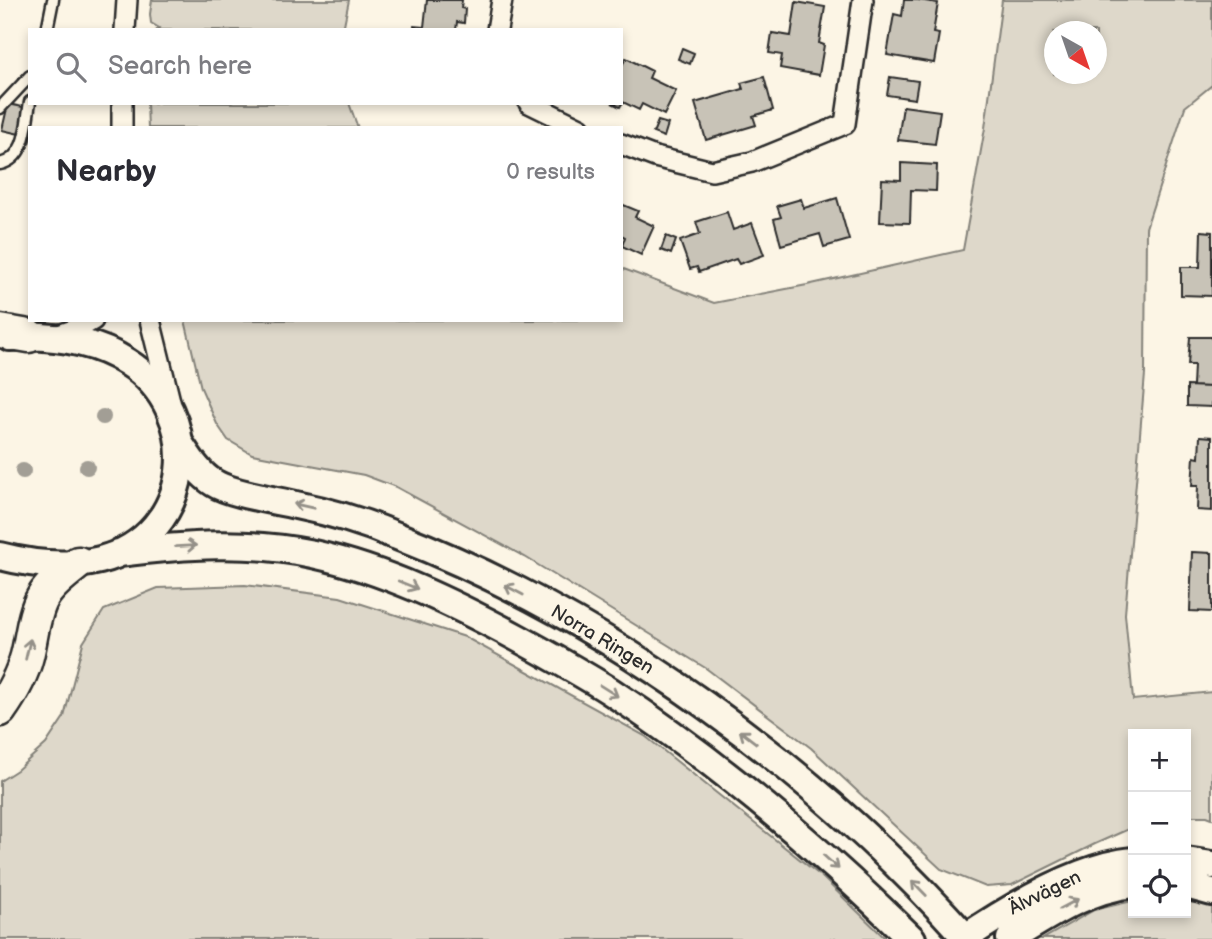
<!DOCTYPE html>
<meta charset="utf-8">
<style>
:root{--surface:#fff;--page:#f2f2f3;--text:#2b2b33;--muted:#7c7c81;--line:#e1e1e2}
body{margin:0;font-family:"Balsamiq Sans",sans-serif;background:var(--page);color:var(--text)}
.controls{position:absolute;right:21px;bottom:21px;display:grid;overflow:hidden;border-radius:0px;box-shadow:0 4px 10px #0003}
.controls button{width:63px;height:63px;display:grid;place-items:center;padding:0;border:0;border-bottom:2px solid var(--line);background:var(--surface);color:var(--text);font:35px sans-serif}
.compass{position:absolute;left:1044px;top:21px;width:63px;height:63px;border-radius:50%;background:var(--surface);box-shadow:0 4px 10px #0003;rotate:140deg}
.list{margin:0;padding:0;list-style:none}
h2{display:flex;justify-content:space-between;align-items:center;height:91px;margin:0;padding:0 28px;font-size:30px}
h2 small{font-size:23px;font-weight:400;color:var(--muted)}
.icon{flex:none;width:38px;height:38px;fill:none;stroke:currentColor;stroke-width:2;stroke-linecap:round;stroke-linejoin:round}
.map{position:relative;flex:none;width:1212px;height:939px;overflow:hidden}
.search{position:absolute;background:var(--surface);box-shadow:0 4px 10px #0003;left:28px;top:28px;width:595px;height:77px;display:flex;align-items:center;gap:18px;box-sizing:border-box;padding:0 24px;border-radius:0px;color:var(--muted);font-size:26px}
.panel{position:absolute;background:var(--surface);box-shadow:0 4px 10px #0003;left:28px;top:126px;width:595px;height:196px;border-radius:0px}
.map>svg:first-child{display:block}
</style>
<div class="map">
<svg width="1212" height="939" viewBox="0 0 1212 939">
<rect width="100%" height="100%" fill="#fcf5e5"/>
<filter id="ink" filterUnits="userSpaceOnUse"><feTurbulence type="fractalNoise" baseFrequency=".0143" numOctaves="2"/><feDisplacementMap in="SourceGraphic" scale="14" xChannelSelector="R" yChannelSelector="G"/><feConvolveMatrix kernelMatrix="1 2 1 2 8 2 1 2 1" color-interpolation-filters="sRGB"/></filter>
<g filter="url(#ink)">
<path fill="#ded8ca" stroke="#84827a" stroke-width="2" fill-rule="evenodd" d="M 152,0 L 349,0 L 343,30 L 157,30 L 159,28 L 151,23 L 150,14 Z
M 1002,0 L 1212,0 L 1212,85 L 1185,107 L 1146,228 L 1145,374 L 1125,614 L 1133,700 L 1212,692 L 1212,818 L 1207,816 L 1186,816 L 1186,734 L 1133,734 L 1133,827 L 1095,844 L 1012,885 L 986,887 L 941,869 L 811,748 L 707,669 L 525,557 L 396,487 L 364,475 L 252,454 L 228,440 L 217,424 L 201,388 L 185,320 L 621,320 L 621,268 L 714,303 L 807,285 L 963,250 L 985,128 ZM 1054,32 L 1096,32 L 1096,74 L 1054,74 Z
M 147,103 L 349,103 L 358,128 L 148,128 Z
M 245,585 L 340,597 L 465,637 L 645,736 L 822,877 L 886,939 L 0,939 L 0,781 L 17,770 L 46,744 L 64,717 L 83,643 L 104,610 L 158,588 Z
M 1128,902 L 1133,902 L 1133,913 L 1186,913 L 1186,902 L 1212,904 L 1212,939 L 1043,939 L 1094,910 Z"/>
<path fill="#c8c3b7" stroke="#2b2b2b" stroke-width="2" d="M 427,0 L 462,0 L 461,8 L 465,9 L 464,23 L 457,22 L 456,30 L 413,30 L 414,26 L 424,27 Z
M 904,0 L 918,0 L 938,3 L 933,33 L 939,34 L 934,63 L 887,55 L 894,14 L 902,16 Z
M 796,2 L 825,7 L 819,43 L 824,45 L 819,75 L 780,68 L 782,55 L 769,53 L 772,33 L 791,36 Z
M 682,48 L 694,53 L 690,64 L 678,59 Z
M 626,58 L 652,71 L 649,78 L 676,91 L 664,115 L 642,104 L 639,110 L 623,102 L 620,107 L 612,103 L 621,103 L 621,67 Z
M 764,77 L 773,110 L 753,116 L 756,125 L 706,140 L 695,103 L 743,89 L 741,83 Z
M 890,77 L 918,81 L 915,99 L 887,95 Z
M 8,104 L 33,109 L 28,136 L 2,130 Z
M 903,106 L 940,111 L 935,144 L 898,140 Z
M 658,121 L 668,124 L 664,137 L 653,133 Z
M 901,163 L 937,165 L 936,191 L 911,190 L 910,223 L 880,222 L 882,179 L 901,180 Z
M 837,198 L 849,240 L 824,247 L 820,234 L 781,245 L 774,219 L 781,217 L 777,206 L 801,199 L 804,208 Z
M 621,204 L 638,211 L 635,217 L 654,226 L 641,255 L 622,246 L 625,237 L 621,235 Z
M 727,212 L 733,230 L 752,223 L 764,255 L 739,264 L 736,259 L 699,272 L 697,267 L 690,269 L 680,241 L 700,234 L 696,222 Z
M 1201,231 L 1212,232 L 1212,296 L 1181,295 L 1181,267 L 1200,267 Z
M 666,236 L 676,240 L 671,254 L 661,250 Z
M 1190,337 L 1212,337 L 1212,387 L 1193,386 L 1194,365 L 1188,365 Z
M 1187,386 L 1212,387 L 1212,407 L 1187,406 Z
M 1200,436 L 1212,437 L 1212,511 L 1197,510 L 1198,486 L 1192,486 L 1194,457 L 1199,458 Z
M 1192,552 L 1212,553 L 1212,612 L 1190,611 Z"/>
<g fill="none" stroke-linecap="round" stroke-linejoin="round">
<g stroke="#2b2b2b" stroke-width="15">
<path id="service" d="M 47,30 L 53,0
M 0,108 L 30,76
M 0,164 C 27,158 26,124 30,102"/>
</g>
<g stroke="#2b2b2b" stroke-width="24">
<path id="minor" d="M 125,30 L 127,0
M 497,30 L 502,0
M 122,103 L 122,128
M 529,103 L 580,128
M 621,144 L 655,157 L 712,171 L 752,162 L 845,124 L 863,0
M 150,320 L 170,401
M 56,336 L 79,328 L 93,320"/>
</g>
<g stroke="#2b2b2b" stroke-width="32">
<path id="secondary" d="M 180,444 C 190,459 199,474 214,483 C 231,494 275,500 296,505 C 331,512 364,522 397,536 C 609,619 816,769 967,939
M 119,553 C 184,545 248,540 313,554 C 386,570 453,603 518,638 C 549,655 580,672 610,691 C 720,763 818,847 912,939
M 0,556 C 31,564 68,568 100,560 C 195,536 207,412 127,362 C 93,340 49,335 10,337
M 1186,861 L 1212,865
M 1186,885 L 1212,892
M 963,939 C 1009,908 1078,866 1133,861
M 1010,939 C 1049,915 1087,889 1133,884"/>
</g>
<g stroke="#2b2b2b" stroke-width="37">
<path id="trunk" d="M 0,331 L 29,336
M 0,710 C 12,693 22,676 27,656 C 32,637 33,614 43,597 C 51,583 66,573 78,563"/>
</g>
<use href="#service" stroke="#fcf5e5" stroke-width="10"/>
<use href="#minor" stroke="#fcf5e5" stroke-width="19"/>
<use href="#secondary" stroke="#fcf5e5" stroke-width="26"/>
<use href="#trunk" stroke="#fcf5e5" stroke-width="32"/>
</g>
<g fill="#a29e95">
<circle cx="103" cy="417" r="8"/>
<circle cx="87" cy="467" r="8"/>
<circle cx="23" cy="471" r="8"/>
</g>
<defs><path id="oneway-shaft" d="M-6 0H5M1.5-3L5.5 0L1.5 3" fill="none" stroke-width="1.6" stroke-linecap="round" stroke-linejoin="round" transform="scale(1.75)"/></defs>
<g stroke="#949088">
<use href="#oneway-shaft" transform="translate(304 506) rotate(-167)"/>
<use href="#oneway-shaft" transform="translate(186 546) rotate(-3)"/>
<use href="#oneway-shaft" transform="translate(408 585) rotate(22)"/>
<use href="#oneway-shaft" transform="translate(514 590) rotate(-152)"/>
<use href="#oneway-shaft" transform="translate(28 649) rotate(-77)"/>
<use href="#oneway-shaft" transform="translate(609 691) rotate(32)"/>
<use href="#oneway-shaft" transform="translate(748 737) rotate(-143)"/>
<use href="#oneway-shaft" transform="translate(831 862) rotate(42)"/>
<use href="#oneway-shaft" transform="translate(919 888) rotate(-134)"/>
<use href="#oneway-shaft" transform="translate(1069 904) rotate(-28)"/>
</g>
</g>
<g text-anchor="middle" dominant-baseline="central" stroke-width="6" stroke-linejoin="round" paint-order="stroke">
<g font-size="19" fill="#2b2b2b" stroke="#fcf5e5">
<text transform="translate(602 640) rotate(31)">Norra Ringen</text>
<text transform="translate(1045 893) rotate(-26)">Älvvägen</text>
</g>
</g>
</svg>
<div class="controls">
<button>+</button>
<button>−</button>
<button><svg class="icon" aria-label="locate" viewBox="0 0 24 24"><circle cx="12" cy="12" r="6"/><path d="M12 2v4M12 18v4M2 12h4M18 12h4"/></svg></button>
</div>
<svg class="compass" viewBox="-18 -18 36 36"><path d="M0-13l5 13h-10z" fill="#e53935"/><path d="M0 13l5-13h-10z" fill="#7c7c81"/></svg>
<div class="search"><svg class="icon" aria-label="search" viewBox="0 0 24 24"><circle cx="10" cy="10" r="6"/><path d="M15 15l6 6"/></svg>Search here</div>
<section class="panel">
<h2>Nearby<small>0 results</small></h2>
<ul class="list">
</ul>
</section>
</div>
